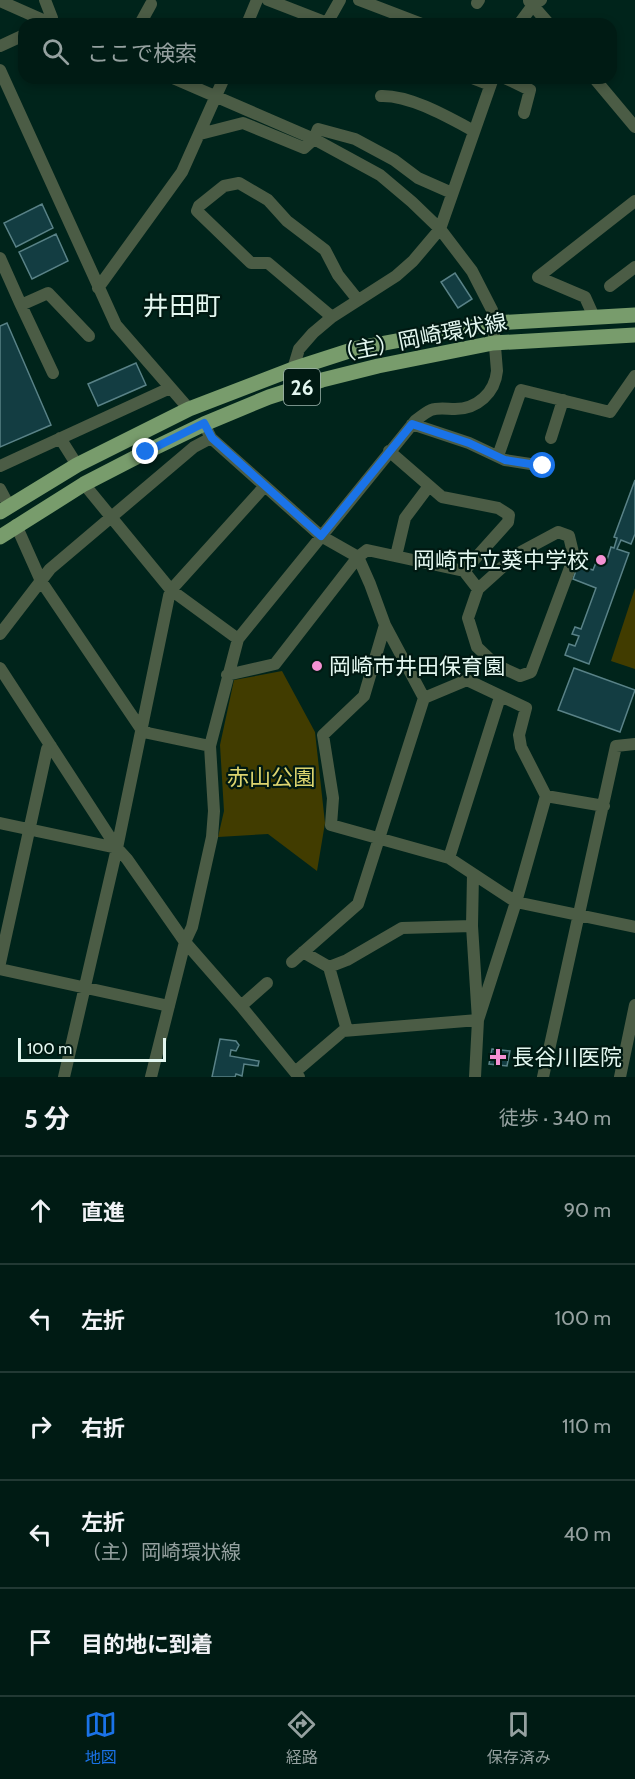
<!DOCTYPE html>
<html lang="ja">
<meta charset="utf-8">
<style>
:root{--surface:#001b14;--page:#0a241d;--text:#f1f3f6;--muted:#95a1a0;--line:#223934;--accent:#1a73e8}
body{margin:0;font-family:Cabin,"Noto Sans JP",sans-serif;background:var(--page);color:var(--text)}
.scale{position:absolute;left:18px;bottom:15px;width:148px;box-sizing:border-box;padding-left:6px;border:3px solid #e3f7f0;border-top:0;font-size:16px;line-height:21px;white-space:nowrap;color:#e3f7f0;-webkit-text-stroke:4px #001912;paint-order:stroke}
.stop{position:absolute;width:18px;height:18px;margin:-14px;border:4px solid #1a73e8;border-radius:50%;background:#fff}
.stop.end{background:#1a73e8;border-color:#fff;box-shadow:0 2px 6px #0008}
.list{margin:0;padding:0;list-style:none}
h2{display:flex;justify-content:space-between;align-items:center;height:78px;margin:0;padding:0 24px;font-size:26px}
h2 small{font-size:20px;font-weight:400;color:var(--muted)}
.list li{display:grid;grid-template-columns:39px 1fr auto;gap:18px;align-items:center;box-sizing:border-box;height:108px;padding:0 24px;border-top:2px solid var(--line)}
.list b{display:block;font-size:22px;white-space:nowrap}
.list p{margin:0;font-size:20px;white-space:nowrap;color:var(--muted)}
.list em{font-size:20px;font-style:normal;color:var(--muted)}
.icon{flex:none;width:33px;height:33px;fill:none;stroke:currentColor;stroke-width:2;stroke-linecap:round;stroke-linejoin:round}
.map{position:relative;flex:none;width:635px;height:1077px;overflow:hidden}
.search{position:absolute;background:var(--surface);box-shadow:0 3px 9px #0003;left:18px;right:18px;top:18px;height:66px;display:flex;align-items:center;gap:15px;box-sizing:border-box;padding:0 21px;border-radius:18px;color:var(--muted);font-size:22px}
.sheet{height:618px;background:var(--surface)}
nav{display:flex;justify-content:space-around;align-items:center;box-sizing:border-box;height:84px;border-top:2px solid var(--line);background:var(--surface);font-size:16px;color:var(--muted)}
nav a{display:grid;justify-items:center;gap:3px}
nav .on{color:var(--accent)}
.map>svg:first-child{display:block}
</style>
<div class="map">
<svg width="635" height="1077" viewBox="0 0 635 1077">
<rect width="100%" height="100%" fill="#00241b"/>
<path fill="#413c00" d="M 635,588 L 635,669 L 611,661 Z
M 282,671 L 315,732 L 325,823 L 317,871 L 268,834 L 218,837 L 224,811 L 220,745 L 234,680 Z"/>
<path fill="#133d42" stroke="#598287" stroke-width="1.5" d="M 42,204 L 53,228 L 16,247 L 4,223 Z
M 56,234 L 68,261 L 32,279 L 19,252 Z
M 455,273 L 472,299 L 458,308 L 441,282 Z
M 7,323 L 51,425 L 0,447 L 0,326 Z
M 136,363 L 146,385 L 98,406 L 88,384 Z
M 635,480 L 635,534 L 631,544 L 621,540 L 617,549 L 629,553 L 589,664 L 565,655 L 569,644 L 575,646 L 579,636 L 572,634 L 575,627 L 581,629 L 596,588 L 573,579 L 578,565 L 593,570 L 597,560 L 606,563 L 611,547 L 614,548 L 617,538 L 614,537 Z
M 574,668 L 635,690 L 620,732 L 558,710 Z
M 220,1039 L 236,1041 L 239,1045 L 236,1051 L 231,1050 L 230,1056 L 259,1061 L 258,1066 L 244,1064 L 242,1076 L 236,1074 L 235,1077 L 212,1077 Z
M 492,1049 L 510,1051 L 507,1066 L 489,1064 Z"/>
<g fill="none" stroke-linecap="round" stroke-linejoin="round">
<path stroke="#4b5c45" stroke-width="12" d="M 45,0 L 52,18 L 50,23
M 268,0 L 330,24
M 359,0 L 422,24
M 0,1 L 52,24
M 529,1 L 549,24
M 477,3 L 479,0
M 327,23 L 340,0
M 140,24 L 151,4
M 247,24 L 257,0
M 519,24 L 533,5 L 541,0
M 0,46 L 24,35
M 0,70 L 116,325 L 189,409
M 472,78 L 490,85
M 505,78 L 530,90 L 524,113
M 594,78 L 635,127
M 381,96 C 410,95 448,117 474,131
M 200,134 L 243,123 L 304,148 L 314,139 L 318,129 L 355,139 L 394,160 L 418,178 L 452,193
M 0,258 L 21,305 L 48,293 L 89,336
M 610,286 L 635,267
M 98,288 L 182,172 L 224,78
M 21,305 L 53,373
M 332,317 L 268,263 L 251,263 L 197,211 L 199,206 L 224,186 L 239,183 L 268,200 L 287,221 L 325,250 L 338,275 L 358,300
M 594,317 L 585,297 L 538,277 L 635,201
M 293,369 L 299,349 L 313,333 L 332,317 L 396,276 L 413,261 L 440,229 L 493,78
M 204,424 L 211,438 L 321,536 L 358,557 L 370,584 L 385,625 L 424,698 L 358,904 L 292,962
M 412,424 L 469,443 L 505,460 L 543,466
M 60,438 L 77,465
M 551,438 L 563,400
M 389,451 L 442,497 L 498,508 L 509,515 L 508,522 L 464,571
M 498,456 L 521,390 L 610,412 L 635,376
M 0,466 L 170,388
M 84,484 L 171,590 L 238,639
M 0,489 L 9,506
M 16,525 L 41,581 L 141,729 L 148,733 L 210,746
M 396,556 L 405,518 L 429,486
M 385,625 L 364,696 L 323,735 L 333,798 L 331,825 L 449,858 L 516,902 L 635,927
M 0,634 L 50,569 L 194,447 L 211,438
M 0,668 L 117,848 L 127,859 L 185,942 L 241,1006 L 299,1077
M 227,675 L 275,664 L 358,557 L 367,550 L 464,571 L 478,589 L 517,554 L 558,532 L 569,536 L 574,557 L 531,672 L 520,676 L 496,665 L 477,647 L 468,618 L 478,589
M 424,698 L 467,680 L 526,708 L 519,735 L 521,747 L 546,796 L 516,902 L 478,1020
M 546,796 L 604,806
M 0,823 L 117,848
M 449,858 L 500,697
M 473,874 L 472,926 L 478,1020 L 475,1077
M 303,952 L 329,967 L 347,1030
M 0,963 L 47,749 L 51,746
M 329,967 L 347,960 L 402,928 L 472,926
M 0,969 L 169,1006
M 241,1006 L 267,983
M 295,1072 L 343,1031 L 478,1020
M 64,1077 L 117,848 L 169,596 L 171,590 L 264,487
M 151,1077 L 185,942 L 192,927 L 212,837 L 214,811 L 210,746 L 238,639 L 415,421 C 420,417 426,412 431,410 C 439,407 447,409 455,409 C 477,409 495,393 497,371 L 492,310 L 472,271 L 440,229 L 412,202 L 380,175 L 314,139 L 173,78
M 543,1077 L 616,746 L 635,744
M 620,1077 L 635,1005"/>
<path stroke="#789c6c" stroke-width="15" d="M 0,512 L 77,465 L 189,409 L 293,369 L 358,348 L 493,323 L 635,315
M 0,537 L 84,484 L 146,452 L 204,424 L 269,397 L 322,380 L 378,366 L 493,343 L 635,335"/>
</g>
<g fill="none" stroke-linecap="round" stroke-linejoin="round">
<path stroke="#1a73e8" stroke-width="8" d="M 146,452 L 204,423 L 212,438 L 321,536 L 412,424 L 469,443 L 505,460 L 543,466"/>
</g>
<g fill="#f491d3" stroke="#001912" stroke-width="2">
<circle cx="601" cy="560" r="6"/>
<circle cx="317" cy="666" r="6"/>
<path d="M495 1048h6v6h6v6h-6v6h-6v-6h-6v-6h6z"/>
</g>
<g text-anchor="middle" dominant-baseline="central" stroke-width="4.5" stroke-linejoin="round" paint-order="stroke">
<rect fill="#001912" stroke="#9fb4ad" stroke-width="1.5" x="284" y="369" width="36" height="36" rx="4.5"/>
<g font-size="21" font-weight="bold" fill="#e3f7f0">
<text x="302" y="387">26</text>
</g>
<g font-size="22" fill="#e3f7f0" stroke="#001912">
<text transform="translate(420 338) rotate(-11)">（主）岡崎環状線</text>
</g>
<g font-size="22" fill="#e3f7f0" stroke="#001912" text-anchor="start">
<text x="589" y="560" text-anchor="end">岡崎市立葵中学校</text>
<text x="329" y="666">岡崎市井田保育園</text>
<text x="512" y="1057">長谷川医院</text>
</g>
<g font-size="22" fill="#dcd46f" stroke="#001912">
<text x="271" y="777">赤山公園</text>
</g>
<g font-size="26" fill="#e3f7f0" stroke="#001912">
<text x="182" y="306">井田町</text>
</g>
</g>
</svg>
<div class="scale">100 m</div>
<div class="stop" style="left:543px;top:466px"></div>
<div class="stop end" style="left:146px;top:452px"></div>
<div class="search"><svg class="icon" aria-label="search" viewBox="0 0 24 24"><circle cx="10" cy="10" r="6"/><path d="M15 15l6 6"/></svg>ここで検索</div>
</div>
<section class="sheet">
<h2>5 分<small>徒歩 · 340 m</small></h2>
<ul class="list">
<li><svg class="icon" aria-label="ahead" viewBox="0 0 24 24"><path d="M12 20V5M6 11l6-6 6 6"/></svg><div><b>直進</b></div><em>90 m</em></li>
<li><svg class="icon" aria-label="left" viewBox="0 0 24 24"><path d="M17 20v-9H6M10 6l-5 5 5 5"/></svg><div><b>左折</b></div><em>100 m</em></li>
<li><svg class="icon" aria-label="right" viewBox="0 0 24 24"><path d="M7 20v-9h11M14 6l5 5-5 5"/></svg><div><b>右折</b></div><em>110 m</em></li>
<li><svg class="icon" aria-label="left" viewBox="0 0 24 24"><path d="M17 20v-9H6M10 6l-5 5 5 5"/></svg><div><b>左折</b><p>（主）岡崎環状線</p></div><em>40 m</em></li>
<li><svg class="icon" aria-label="arrive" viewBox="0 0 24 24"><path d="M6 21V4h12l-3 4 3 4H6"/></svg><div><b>目的地に到着</b></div></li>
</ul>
</section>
<nav>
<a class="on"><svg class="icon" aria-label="map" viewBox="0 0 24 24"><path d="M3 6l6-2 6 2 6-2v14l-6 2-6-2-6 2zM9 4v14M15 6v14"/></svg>地図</a>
<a><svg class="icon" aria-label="directions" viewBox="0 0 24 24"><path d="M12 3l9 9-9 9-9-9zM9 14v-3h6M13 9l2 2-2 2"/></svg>経路</a>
<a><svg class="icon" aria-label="saved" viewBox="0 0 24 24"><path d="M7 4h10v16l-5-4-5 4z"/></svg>保存済み</a>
</nav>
